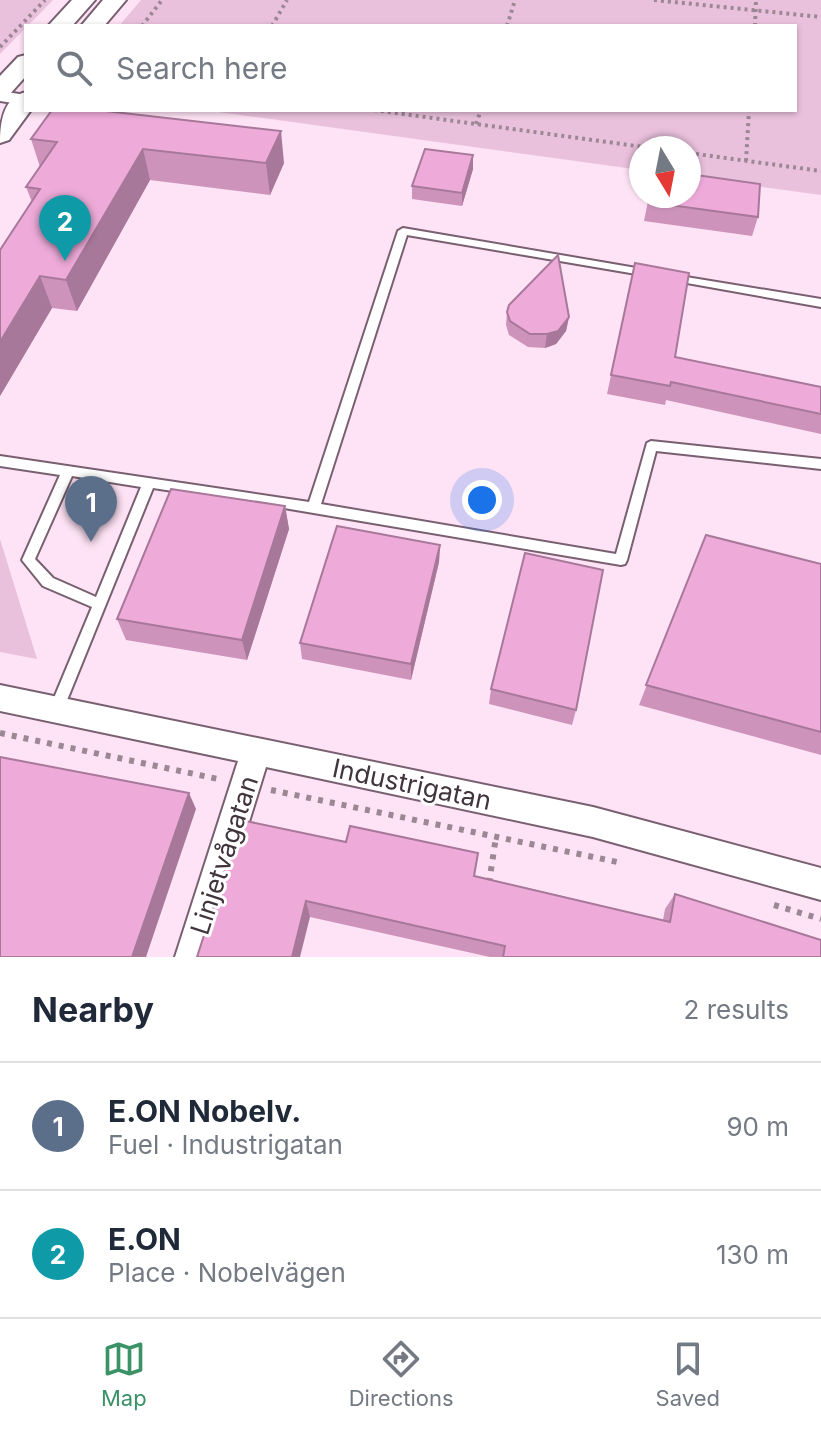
<!DOCTYPE html>
<meta charset="utf-8">
<style>
:root{--surface:#fff;--page:#f6f6f7;--text:#1f2937;--muted:#747a83;--line:#e0e1e3;--accent:#3b9266}
body{margin:0;font-family:Inter,sans-serif;background:var(--page);color:var(--text)}
.compass{position:absolute;left:629px;top:136px;width:72px;height:72px;border-radius:50%;background:var(--surface);box-shadow:0 2px 6px #0004;rotate:170deg}
.you{position:absolute;left:482px;top:500px;width:28px;height:28px;margin:-20px;border:6px solid #fff;border-radius:50%;background:#1a73e8;box-shadow:0 0 0 12px #1a73e833}
.badge{display:grid;place-items:center;width:52px;height:52px;border-radius:50%;background:var(--accent);color:#fff;font-size:26px;font-weight:700}
.pin{position:absolute;translate:-50% -66px;filter:drop-shadow(0 2px 4px #0008)}
.pin::after{content:'';position:absolute;top:42px;width:28px;height:24px;background:inherit;clip-path:polygon(0 0,100% 0,50% 100%)}
.list{margin:0;padding:0;list-style:none}
h2{display:flex;justify-content:space-between;align-items:center;height:104px;margin:0;padding:0 32px;font-size:34px}
h2 small{font-size:26px;font-weight:400;color:var(--muted)}
.list li{display:grid;grid-template-columns:52px 1fr auto;gap:24px;align-items:center;box-sizing:border-box;height:128px;padding:0 32px;border-top:2px solid var(--line)}
.list b{display:block;font-size:30px;white-space:nowrap}
.list p{margin:0;font-size:26px;white-space:nowrap;color:var(--muted)}
.list em{font-size:26px;font-style:normal;color:var(--muted)}
.icon{flex:none;width:44px;height:44px;fill:none;stroke:currentColor;stroke-width:2;stroke-linecap:round;stroke-linejoin:round}
.map{position:relative;flex:none;width:821px;height:957px;overflow:hidden}
.search{position:absolute;background:var(--surface);box-shadow:0 2px 6px #0004;left:24px;right:24px;top:24px;height:88px;display:flex;align-items:center;gap:20px;box-sizing:border-box;padding:0 28px;border-radius:0px;color:var(--muted);font-size:30px}
.sheet{height:360px;background:var(--surface)}
nav{display:flex;justify-content:space-around;align-items:center;box-sizing:border-box;height:112px;border-top:2px solid var(--line);background:var(--surface);font-size:22px;color:var(--muted)}
nav a{display:grid;justify-items:center;gap:4px}
nav .on{color:var(--accent)}
.map>svg:first-child{display:block}
</style>
<div class="map">
<svg width="821" height="957" viewBox="0 0 821 957">
<rect width="100%" height="100%" fill="#fee2f5"/>
<path fill="#eac1dd" d="M 0,0 L 53,0 L 0,54 Z
M 141,0 L 821,0 L 821,195 L 689,177 L 689,148 L 641,148 L 641,170 L 204,110 L 795,110 L 795,26 L 119,26 Z
M 0,539 L 37,659 L 0,652 Z"/>
<g fill="none" stroke-linecap="round" stroke-linejoin="round">
<g stroke="#786070" stroke-width="4">
<path id="lane" d="M 403,228 L 648,270 L 653,273 L 648,276 L 407,235 L 321,504 L 616,554 L 647,443 L 651,441 L 821,459 L 821,469 L 656,451 L 627,560 L 625,564 L 621,565 L 284,508 L 153,488 L 61,715 L 56,716 L 51,715 L 49,710 L 92,607 L 43,586 L 22,560 L 60,475 L 0,466 L 0,456 L 309,502 L 398,231 ZM 72,476 L 141,487 L 96,597 L 53,578 L 35,559 Z
M 674,275 L 821,299 L 821,307 L 670,280 L 670,276 Z"/>
</g>
<g stroke="#786070" stroke-width="4">
<path id="street" d="M 0,91 L 26,95 L 26,105 L 0,101 Z
M 0,685 L 593,807 L 821,868 L 821,900 L 593,837 L 266,767 L 207,957 L 175,957 L 238,761 L 0,711 Z"/>
</g>
<g stroke="#786070" stroke-width="4">
<path id="secondary" d="M 72,0 L 95,0 L 72,26 L 48,26 Z
M 103,0 L 126,0 L 104,26 L 81,26 Z
M 26,55 L 26,76 L 9,95 L 0,97 L 0,76 L 18,57 Z
M 26,92 L 26,110 L 31,110 L 9,140 L 0,143 C 0,123 3,97 26,92 Z"/>
</g>
<path stroke="#9c8895" stroke-width="4" stroke-dasharray="3 4" stroke-linecap="butt" d="M 654,0 L 821,17
M 142,26 L 162,0
M 272,26 L 287,0
M 507,26 L 515,0
M 755,26 L 756,0
M 0,47 L 45,0
M 374,110 L 651,148
M 476,124 L 481,110
M 689,153 L 821,171
M 746,161 L 749,110"/>
<path stroke="#9c8895" stroke-width="6" stroke-dasharray="5 7" stroke-linecap="butt" d="M 0,733 L 218,779
M 271,790 L 622,863
M 489,883 L 496,837
M 774,905 L 821,919"/>
<use href="#lane" fill="#fff" fill-rule="evenodd"/>
<use href="#street" fill="#fff" fill-rule="evenodd"/>
<use href="#secondary" fill="#fff" fill-rule="evenodd"/>
</g>
<path fill="#cd93bb" d="M 52,110 L 284,163 L 270,195 L 150,180 L 77,311 L 52,308 L 0,396 L 32,202 L 26,187 L 40,167 L 31,139 Z
M 473,155 L 473,169 L 462,206 L 412,199 L 412,186 Z
M 649,196 L 758,217 L 752,236 L 644,221 Z
M 635,263 L 675,357 L 821,387 L 821,434 L 666,400 L 665,405 L 607,394 Z
M 507,312 L 569,317 L 566,331 L 556,344 L 545,348 L 528,347 L 509,335 L 506,325 Z
M 285,506 L 289,529 L 247,660 L 126,640 L 117,619 Z
M 706,535 L 821,564 L 821,755 L 639,705 Z
M 440,545 L 439,562 L 411,680 L 302,659 L 300,643 Z
M 491,689 L 576,710 L 572,725 L 489,704 Z
M 241,820 L 663,920 L 665,909 L 675,894 L 821,957 L 490,957 L 310,917 Z"/>
<path fill="#a77899" d="M 281,131 L 284,163 L 270,195 L 266,163 Z
M 143,149 L 150,180 L 77,311 L 66,280 Z
M 473,155 L 473,169 L 462,206 L 462,193 Z
M 40,276 L 52,308 L 0,396 L 0,342 Z
M 569,317 L 566,331 L 556,344 L 545,348 L 547,334 Z
M 285,506 L 289,529 L 247,660 L 242,640 Z
M 440,545 L 439,562 L 411,680 L 411,664 Z
M 189,793 L 196,809 L 146,957 L 132,957 Z
M 306,901 L 310,917 L 300,957 L 292,957 Z"/>
<path fill="#eeabda" stroke="#a77899" stroke-width="2" d="M 52,110 L 97,110 L 281,131 L 266,163 L 143,149 L 66,280 L 40,276 L 0,342 L 0,250 L 40,189 L 26,187 L 57,142 L 31,139 Z
M 425,149 L 473,155 L 462,193 L 412,186 Z
M 689,174 L 760,184 L 758,217 L 648,202 L 649,196 L 689,196 Z
M 558,255 L 569,317 L 558,331 L 547,334 L 530,334 L 510,321 L 507,312 L 509,305 Z
M 635,263 L 689,273 L 675,357 L 821,387 L 821,414 L 671,382 L 670,386 L 611,375 Z
M 171,489 L 285,506 L 242,640 L 117,619 Z
M 337,526 L 440,545 L 411,664 L 300,643 Z
M 706,535 L 821,564 L 821,732 L 646,685 Z
M 525,553 L 603,570 L 576,710 L 491,689 Z
M 0,757 L 189,793 L 132,957 L 0,957 Z
M 241,820 L 346,842 L 350,826 L 478,853 L 474,876 L 670,922 L 675,894 L 821,940 L 821,957 L 503,957 L 505,946 L 306,901 L 292,957 L 197,957 Z"/>
<g text-anchor="middle" dominant-baseline="central" stroke-width="6" stroke-linejoin="round" paint-order="stroke">
<g font-size="26" fill="#41353d" stroke="#fff">
<text transform="translate(412 784) rotate(12)">Industrigatan</text>
<text transform="translate(224 855) rotate(-72)">Linjetvågatan</text>
</g>
</g>
</svg>
<svg class="compass" viewBox="-18 -18 36 36"><path d="M0-13l5 13h-10z" fill="#e53935"/><path d="M0 13l5-13h-10z" fill="#747a83"/></svg>
<div class="you"></div>
<div class="pin badge" style="left:91px;top:542px;background:#5c6f8a">1</div>
<div class="pin badge" style="left:65px;top:261px;background:#0f9aa8">2</div>
<div class="search"><svg class="icon" aria-label="search" viewBox="0 0 24 24"><circle cx="10" cy="10" r="6"/><path d="M15 15l6 6"/></svg>Search here</div>
</div>
<section class="sheet">
<h2>Nearby<small>2 results</small></h2>
<ul class="list">
<li><span class="badge" style="background:#5c6f8a">1</span><div><b>E.ON Nobelv.</b><p>Fuel · Industrigatan</p></div><em>90 m</em></li>
<li><span class="badge" style="background:#0f9aa8">2</span><div><b>E.ON</b><p>Place · Nobelvägen</p></div><em>130 m</em></li>
</ul>
</section>
<nav>
<a class="on"><svg class="icon" aria-label="map" viewBox="0 0 24 24"><path d="M3 6l6-2 6 2 6-2v14l-6 2-6-2-6 2zM9 4v14M15 6v14"/></svg>Map</a>
<a><svg class="icon" aria-label="directions" viewBox="0 0 24 24"><path d="M12 3l9 9-9 9-9-9zM9 14v-3h6M13 9l2 2-2 2"/></svg>Directions</a>
<a><svg class="icon" aria-label="saved" viewBox="0 0 24 24"><path d="M7 4h10v16l-5-4-5 4z"/></svg>Saved</a>
</nav>
